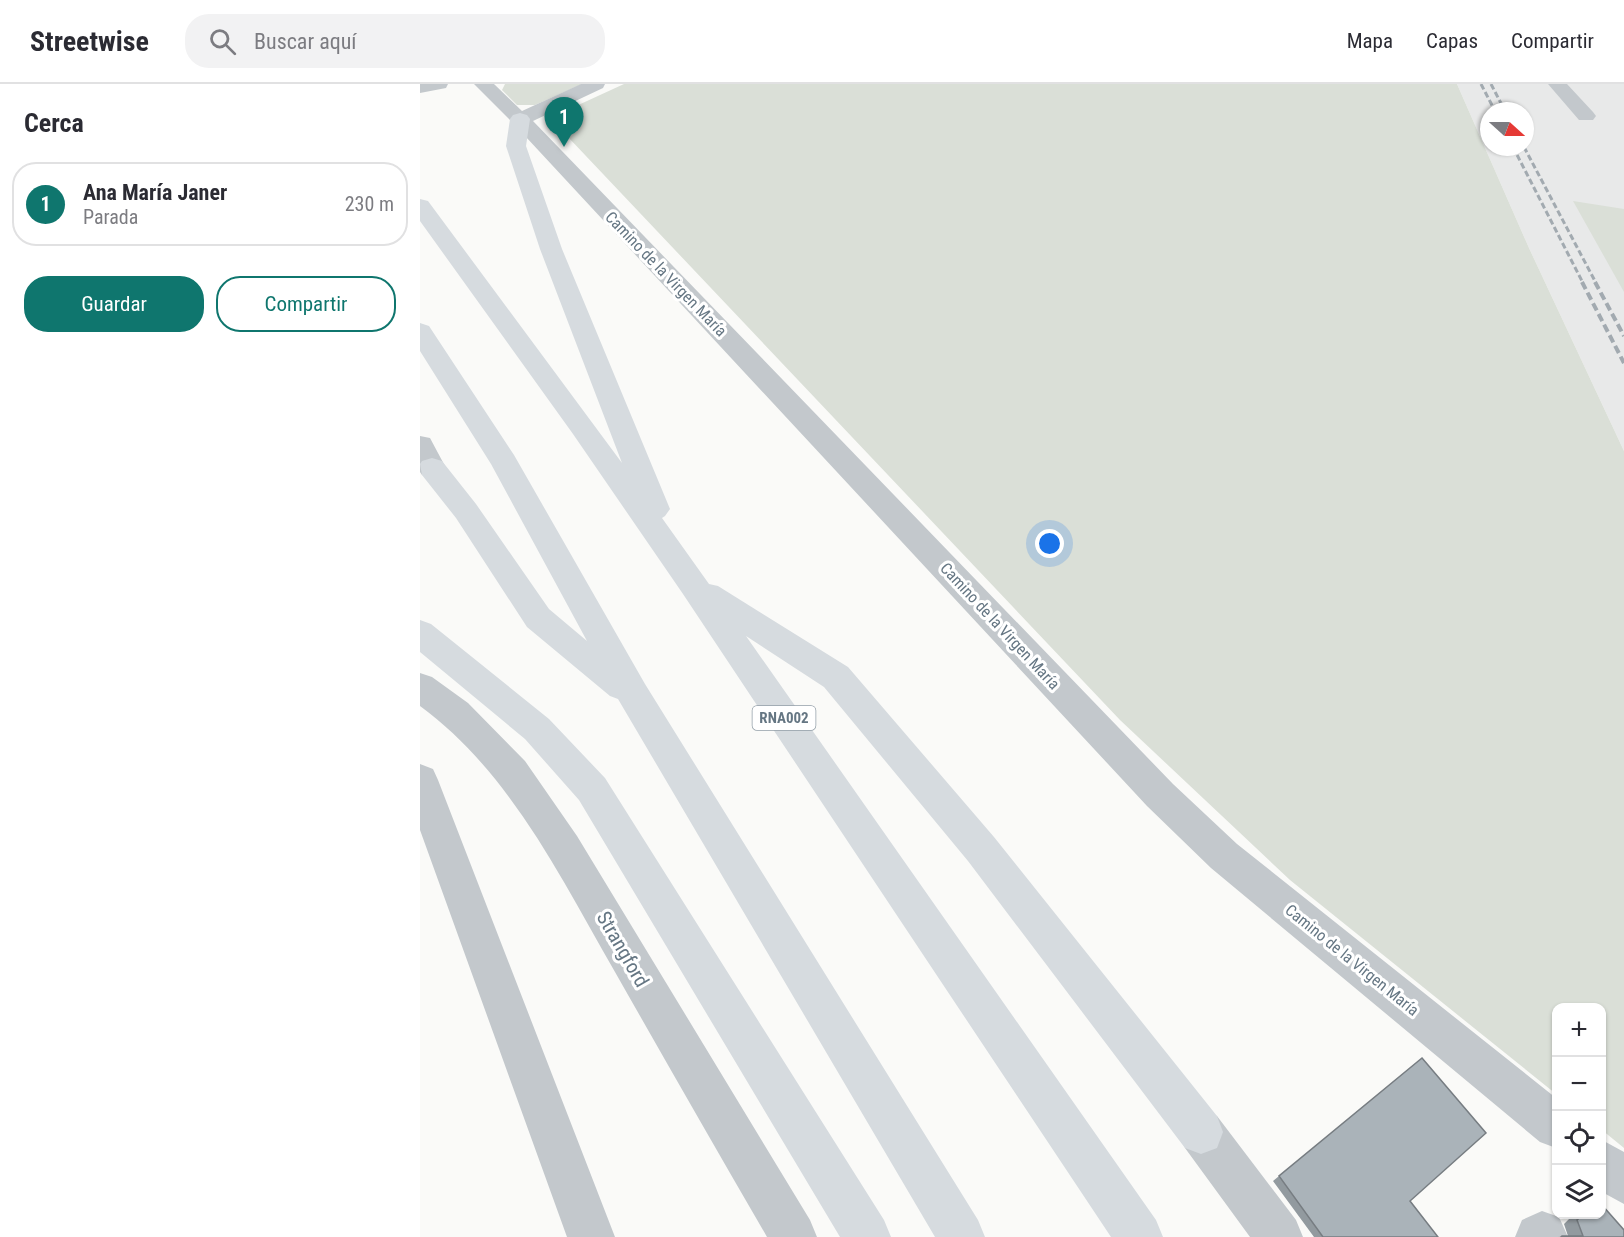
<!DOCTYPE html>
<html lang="es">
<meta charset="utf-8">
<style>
:root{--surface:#fff;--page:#f2f2f3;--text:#2b2b33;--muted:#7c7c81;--line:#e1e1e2;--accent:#0f766e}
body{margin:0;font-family:"Roboto Condensed",sans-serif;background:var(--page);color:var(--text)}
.controls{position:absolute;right:18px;bottom:18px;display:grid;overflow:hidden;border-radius:12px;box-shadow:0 2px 4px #0004}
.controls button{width:54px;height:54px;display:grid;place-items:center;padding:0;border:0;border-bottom:2px solid var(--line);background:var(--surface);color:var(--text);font:30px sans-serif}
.compass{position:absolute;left:1060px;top:18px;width:54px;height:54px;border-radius:50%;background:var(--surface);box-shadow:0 2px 4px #0004;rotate:111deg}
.you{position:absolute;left:630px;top:460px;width:21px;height:21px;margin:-15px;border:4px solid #fff;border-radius:50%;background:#1a73e8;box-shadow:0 0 0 9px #1a73e833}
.badge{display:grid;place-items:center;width:39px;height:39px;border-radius:50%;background:var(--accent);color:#fff;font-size:20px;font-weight:700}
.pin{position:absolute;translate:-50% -50px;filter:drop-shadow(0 2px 3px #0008)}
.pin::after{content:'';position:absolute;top:32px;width:21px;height:18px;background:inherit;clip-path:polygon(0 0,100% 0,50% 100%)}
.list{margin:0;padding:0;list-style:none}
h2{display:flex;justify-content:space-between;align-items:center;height:78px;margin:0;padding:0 24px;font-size:26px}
h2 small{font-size:20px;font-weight:400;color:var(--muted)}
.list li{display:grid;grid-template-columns:39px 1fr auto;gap:18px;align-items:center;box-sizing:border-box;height:84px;margin:0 12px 12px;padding:0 12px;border:2px solid var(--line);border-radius:24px}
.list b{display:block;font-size:22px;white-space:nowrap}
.list p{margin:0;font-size:20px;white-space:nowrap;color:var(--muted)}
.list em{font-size:20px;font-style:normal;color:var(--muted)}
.actions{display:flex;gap:12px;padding:18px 24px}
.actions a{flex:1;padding:14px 0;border:2px solid var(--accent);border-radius:24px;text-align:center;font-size:21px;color:var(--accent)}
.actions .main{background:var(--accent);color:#fff}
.icon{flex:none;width:33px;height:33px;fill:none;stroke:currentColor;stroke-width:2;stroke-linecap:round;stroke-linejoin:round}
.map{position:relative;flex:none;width:1204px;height:1153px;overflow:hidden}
header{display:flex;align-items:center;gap:36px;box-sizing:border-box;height:84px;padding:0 30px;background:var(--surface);border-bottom:2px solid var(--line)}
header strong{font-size:28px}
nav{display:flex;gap:33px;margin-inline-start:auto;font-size:21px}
.search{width:420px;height:54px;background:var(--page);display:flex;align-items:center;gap:15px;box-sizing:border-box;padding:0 21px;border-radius:24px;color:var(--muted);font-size:22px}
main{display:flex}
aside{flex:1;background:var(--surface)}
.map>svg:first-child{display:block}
</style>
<header>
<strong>Streetwise</strong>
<div class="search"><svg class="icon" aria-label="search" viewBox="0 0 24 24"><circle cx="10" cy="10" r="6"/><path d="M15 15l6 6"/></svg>Buscar aquí</div>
<nav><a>Mapa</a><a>Capas</a><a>Compartir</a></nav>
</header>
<main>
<aside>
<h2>Cerca<small></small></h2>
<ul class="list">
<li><span class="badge">1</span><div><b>Ana María Janer</b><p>Parada</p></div><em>230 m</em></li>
</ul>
<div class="actions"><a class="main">Guardar</a><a>Compartir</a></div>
</aside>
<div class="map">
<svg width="1204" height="1153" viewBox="0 0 1204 1153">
<rect width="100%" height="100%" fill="#fafaf8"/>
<path fill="#e8e9e9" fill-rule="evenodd" d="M 1037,0 L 1204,0 L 1204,367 L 1109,164 ZM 1069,27 L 1105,27 L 1105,63 L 1069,63 Z"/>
<path fill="#dadfd7" d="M 85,0 L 162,0 L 115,21 L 97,21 L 82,6 Z
M 204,0 L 1037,0 L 1109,164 L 1204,367 L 1204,1064 L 1182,1046 L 1182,924 L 1136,924 L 1136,1010 L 870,796 L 700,636 L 130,34 Z
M 1153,117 L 1204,125 L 1204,208 Z"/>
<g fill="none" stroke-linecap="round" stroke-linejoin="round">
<path fill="#c3c8cc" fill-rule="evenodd" d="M 0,0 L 28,0 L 26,4 L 0,9 Z
M 54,0 L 74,0 L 102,27 L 161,0 L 185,0 L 183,4 L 113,37 L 753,700 L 817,760 L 1136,1014 L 1136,1064 L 1120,1058 L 791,784 L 727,722 L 93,39 Z
M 1128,0 L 1147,0 L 1173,28 L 1176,32 L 1173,36 L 1159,36 Z
M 0,352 L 10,354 L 26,384 L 22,391 L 12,394 L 2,391 L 0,388 Z
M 0,589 L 12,593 L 48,619 L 105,677 L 157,752 L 390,1136 L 397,1153 L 347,1153 C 296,1065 245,976 195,888 C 141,794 90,688 0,622 Z
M 0,680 L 13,685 L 18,696 L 195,1153 L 147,1153 L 0,746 Z
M 781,1026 L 797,1032 L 876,1136 L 883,1153 L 830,1153 L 765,1064 L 759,1048 L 765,1032 Z
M 1182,1056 L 1204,1068 L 1204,1120 L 1182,1108 Z
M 1122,1127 L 1139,1133 L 1148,1153 L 1095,1153 L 1102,1136 Z"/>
<path fill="#d6dbdf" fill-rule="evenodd" d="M 100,29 L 107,31 L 110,35 L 106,62 L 142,165 L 250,425 L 245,432 L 242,434 L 289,500 L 298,502 L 428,583 L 574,753 L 797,1032 L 803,1048 L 797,1064 L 781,1070 L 765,1064 L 548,777 L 404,603 L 326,552 L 736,1136 L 743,1153 L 691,1153 L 263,510 L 153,350 L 0,137 L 0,115 L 8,117 L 202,379 L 120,165 L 86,62 L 90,35 L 93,31 Z
M 0,239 L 9,242 L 94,371 L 225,600 L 558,1136 L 565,1153 L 515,1153 L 198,615 L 190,612 L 107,543 L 36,434 L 2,391 L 0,380 L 2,377 L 12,374 L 22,377 L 56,420 L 129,525 L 167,557 L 71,380 L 0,267 Z
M 0,536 L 11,540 L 129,635 L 185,694 L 464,1136 L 471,1153 L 420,1153 L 159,716 L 105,655 L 0,568 Z"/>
<path stroke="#a2aab0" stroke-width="3" stroke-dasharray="6 3" stroke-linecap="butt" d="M 1061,0 L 1075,27
M 1071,0 L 1085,27
M 1093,63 L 1163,199
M 1104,63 L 1176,199"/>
<path stroke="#a2aab0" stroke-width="4" stroke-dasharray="8 4" stroke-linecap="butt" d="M 1162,198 L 1204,279
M 1175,198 L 1204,252"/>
</g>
<path fill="#929a9f" d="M 1002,974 L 990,1117 L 1018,1153 L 894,1153 L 853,1097 Z
M 1153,1131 L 1182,1131 L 1204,1153 L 1138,1153 L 1148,1152 L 1144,1140 Z"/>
<path fill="#aab3b9" stroke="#777d82" stroke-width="1.5" d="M 1002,974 L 1066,1049 L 990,1117 L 1018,1153 L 903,1153 L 859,1092 Z
M 1182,1121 L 1204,1146 L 1204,1153 L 1141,1153 L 1142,1152 L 1163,1152 L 1157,1136 L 1163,1131 L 1182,1131 Z"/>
<g text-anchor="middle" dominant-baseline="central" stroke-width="6" stroke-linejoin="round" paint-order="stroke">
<rect fill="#fff" stroke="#939fa8" stroke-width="1.5" x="332.5" y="622" width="63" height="24" rx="4.5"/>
<g font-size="15" font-weight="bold" fill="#657683">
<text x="364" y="634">RNA002</text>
</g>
<g font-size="16" fill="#657683" stroke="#fff">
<text transform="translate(246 190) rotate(46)">Camino de la Virgen María</text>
<text transform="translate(580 542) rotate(47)">Camino de la Virgen María</text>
<text transform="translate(932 876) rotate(39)">Camino de la Virgen María</text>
</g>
<g font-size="20" fill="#657683" stroke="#fff">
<text transform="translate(203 865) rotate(60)">Strangford</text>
</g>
</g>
</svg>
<div class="controls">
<button>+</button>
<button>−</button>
<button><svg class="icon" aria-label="locate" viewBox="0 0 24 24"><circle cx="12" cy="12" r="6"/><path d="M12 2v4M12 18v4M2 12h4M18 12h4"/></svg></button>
<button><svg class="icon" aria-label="layers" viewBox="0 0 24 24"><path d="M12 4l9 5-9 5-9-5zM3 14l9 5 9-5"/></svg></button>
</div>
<svg class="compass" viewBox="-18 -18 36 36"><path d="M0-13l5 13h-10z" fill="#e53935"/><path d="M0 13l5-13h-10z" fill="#7c7c81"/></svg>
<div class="you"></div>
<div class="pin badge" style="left:144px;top:63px">1</div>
</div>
</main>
